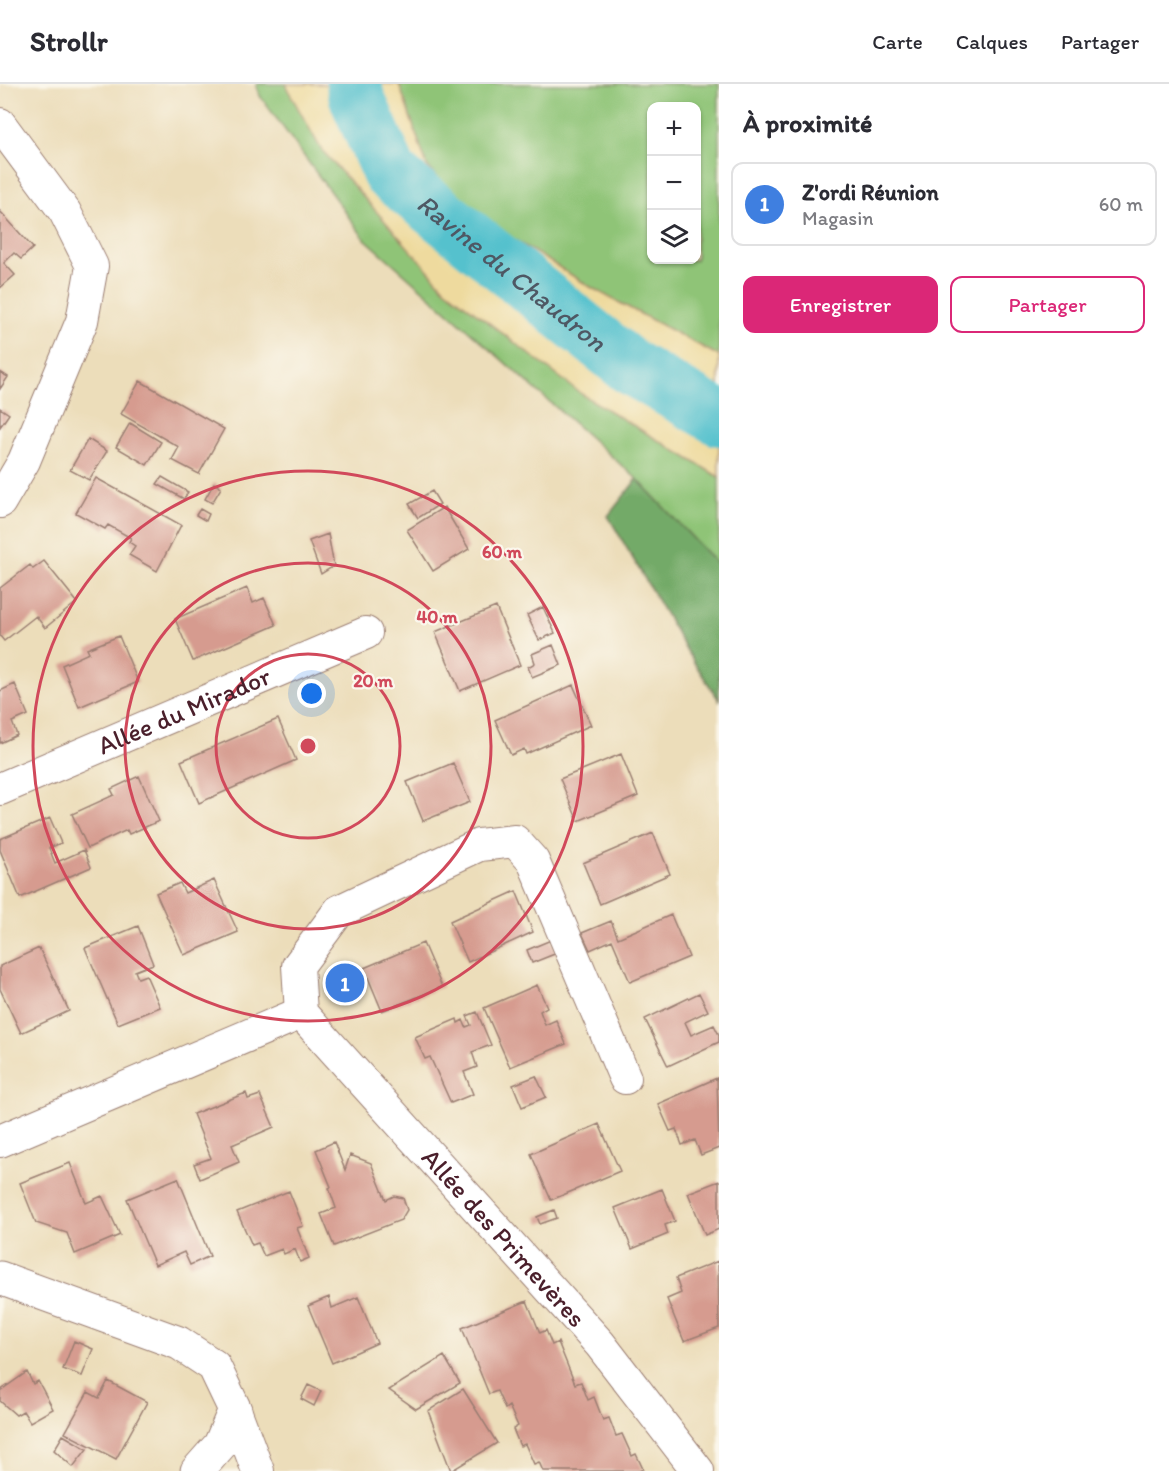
<!DOCTYPE html>
<html lang="fr">
<meta charset="utf-8">
<style>
:root{--surface:#fff;--page:#f7f7f7;--text:#2b2b33;--muted:#7c7c81;--line:#e1e1e2;--accent:#db2777}
body{margin:0;font-family:Itim,sans-serif;background:var(--page);color:var(--text)}
.controls{position:absolute;right:18px;top:18px;display:grid;overflow:hidden;border-radius:12px;box-shadow:0 2px 4px #0004}
.controls button{width:54px;height:54px;display:grid;place-items:center;padding:0;border:0;border-bottom:2px solid var(--line);background:var(--surface);color:var(--text);font:30px sans-serif}
.you{position:absolute;left:312px;top:610px;width:21px;height:21px;margin:-15px;border:4px solid #fff;border-radius:50%;background:#1a73e8;box-shadow:0 0 0 9px #1a73e833}
.badge{display:grid;place-items:center;width:39px;height:39px;border-radius:50%;background:var(--accent);color:#fff;font-size:20px;font-weight:700}
.pin{position:absolute;translate:-50% -50%;border:3px solid #fff;box-shadow:0 2px 6px #0006}
.list{margin:0;padding:0;list-style:none}
h2{display:flex;justify-content:space-between;align-items:center;height:78px;margin:0;padding:0 24px;font-size:26px}
h2 small{font-size:20px;font-weight:400;color:var(--muted)}
.list li{display:grid;grid-template-columns:39px 1fr auto;gap:18px;align-items:center;box-sizing:border-box;height:84px;margin:0 12px 12px;padding:0 12px;border:2px solid var(--line);border-radius:12px}
.list b{display:block;font-size:22px;white-space:nowrap}
.list p{margin:0;font-size:20px;white-space:nowrap;color:var(--muted)}
.list em{font-size:20px;font-style:normal;color:var(--muted)}
.actions{display:flex;gap:12px;padding:18px 24px}
.actions a{flex:1;padding:14px 0;border:2px solid var(--accent);border-radius:12px;text-align:center;font-size:21px;color:var(--accent)}
.actions .main{background:var(--accent);color:#fff}
.icon{flex:none;width:33px;height:33px;fill:none;stroke:currentColor;stroke-width:2;stroke-linecap:round;stroke-linejoin:round}
.map{position:relative;flex:none;width:719px;height:1387px;overflow:hidden}
header{display:flex;align-items:center;gap:36px;box-sizing:border-box;height:84px;padding:0 30px;background:var(--surface);border-bottom:2px solid var(--line)}
header strong{font-size:28px}
nav{display:flex;gap:33px;margin-inline-start:auto;font-size:21px}
main{display:flex}
aside{flex:1;background:var(--surface)}
.map>svg:first-child{display:block}
</style>
<header>
<strong>Strollr</strong>
<nav><a>Carte</a><a>Calques</a><a>Partager</a></nav>
</header>
<main>
<div class="map">
<svg width="719" height="1387" viewBox="0 0 719 1387">
<rect width="100%" height="100%" fill="#fbf7ec"/>
<filter id="ink" filterUnits="userSpaceOnUse"><feTurbulence type="fractalNoise" baseFrequency=".0167" numOctaves="2"/><feDisplacementMap in="SourceGraphic" scale="12" xChannelSelector="R" yChannelSelector="G"/><feConvolveMatrix kernelMatrix="1 2 1 2 8 2 1 2 1" color-interpolation-filters="sRGB"/></filter>
<filter id="wash" filterUnits="userSpaceOnUse"><feTurbulence type="fractalNoise" baseFrequency=".008" numOctaves="4" result="noise"/><feDisplacementMap in="SourceGraphic" scale="24" xChannelSelector="R" yChannelSelector="G"/><feGaussianBlur stdDeviation="1.35" result="paint"/><feColorMatrix in="noise" values="0 0 0 0 0 0 0 0 0 0 0 0 0 0 0 0 0 1.4 0 .05"/><feComposite in="paint" operator="in"/></filter>
<g filter="url(#wash)">
<rect width="100%" height="100%" fill="#ecddba"/>
<path fill="#8fc477" stroke="#6c7251" stroke-width="1.5" fill-rule="evenodd" d="M 256,0 L 287,0 L 287,4 L 384,134 L 445,205 L 583,311 L 719,393 L 719,482 L 637,395 L 364,154 L 260,12 Z
M 399,0 L 719,0 L 719,272 L 592,204 L 469,127 L 427,82 ZM 652,22 L 696,22 L 696,176 L 652,176 Z"/>
<path fill="#73aa68" stroke="#5e644a" stroke-width="1.5" d="M 637,395 L 719,482 L 719,616 L 693,577 L 608,432 Z"/>
<path fill="#eeda9e" stroke="#9c7c64" stroke-width="1.5" d="M 287,0 L 399,0 L 427,82 L 469,127 L 592,204 L 719,272 L 719,393 L 583,311 L 445,205 L 321,65 L 287,4 Z"/>
<g fill="none" stroke-linecap="round" stroke-linejoin="round">
<path stroke="#54c1cd" stroke-width="56" id="s1" d="M 354,0 L 357,14 L 390,90 L 629,282 L 719,334"/>
</g>
<g id="blocks">
<path fill="#d69b8f" d="M 0,127 L 33,164 L 21,175 L 14,169 L 4,179 L 15,191 L 0,204 Z
M 0,288 L 8,293 L 0,305 Z
M 140,297 L 224,345 L 199,390 L 172,376 L 179,363 L 121,330 Z
M 0,324 L 9,330 L 0,343 Z
M 130,339 L 161,358 L 147,381 L 116,363 Z
M 88,355 L 107,367 L 89,396 L 70,386 Z
M 162,393 L 188,408 L 184,415 L 157,400 Z
M 96,394 L 181,441 L 157,487 L 129,471 L 135,462 L 129,458 L 131,454 L 108,441 L 105,445 L 76,429 Z
M 214,399 L 221,404 L 212,419 L 205,415 Z
M 432,407 L 440,420 L 418,434 L 409,420 Z
M 444,423 L 469,465 L 433,487 L 407,446 Z
M 200,425 L 209,430 L 206,437 L 196,431 Z
M 328,450 L 334,482 L 321,490 L 309,457 Z
M 44,477 L 77,518 L 45,544 L 36,532 L 4,557 L 0,552 L 0,504 L 30,481 L 33,485 Z
M 247,504 L 253,519 L 264,514 L 276,541 L 193,577 L 175,535 Z
M 496,523 L 520,581 L 460,607 L 435,548 Z
M 543,523 L 555,549 L 539,556 L 527,531 Z
M 119,552 L 138,598 L 79,623 L 62,581 L 89,569 L 87,565 Z
M 553,561 L 561,581 L 532,593 L 528,583 L 535,579 L 532,570 Z
M 15,600 L 28,631 L 12,638 L 17,651 L 0,659 L 0,607 Z
M 573,601 L 591,641 L 526,670 L 524,665 L 511,671 L 495,636 Z
M 278,635 L 296,676 L 199,719 L 181,677 Z
M 621,670 L 638,712 L 578,737 L 560,695 Z
M 453,679 L 470,718 L 423,737 L 407,698 Z
M 139,692 L 159,737 L 129,750 L 127,746 L 88,764 L 72,730 L 114,711 L 111,705 Z
M 50,734 L 61,759 L 49,764 L 55,779 L 84,766 L 91,783 L 20,814 L 0,766 L 0,755 Z
M 653,749 L 670,790 L 600,820 L 583,779 Z
M 214,796 L 238,848 L 184,871 L 156,809 L 180,799 L 185,809 Z
M 516,807 L 533,848 L 468,878 L 450,837 Z
M 671,831 L 689,873 L 630,898 L 612,856 L 590,866 L 582,849 L 611,837 L 618,854 Z
M 138,842 L 153,880 L 135,887 L 138,894 L 146,891 L 160,923 L 118,940 L 85,864 Z
M 551,856 L 557,869 L 532,879 L 527,866 Z
M 423,859 L 442,903 L 382,927 L 364,884 Z
M 39,864 L 69,927 L 21,949 L 0,905 L 0,882 Z
M 537,901 L 547,923 L 540,927 L 545,941 L 556,936 L 566,960 L 510,983 L 484,924 Z
M 699,909 L 708,927 L 685,938 L 691,951 L 714,941 L 719,951 L 719,958 L 668,982 L 645,935 Z
M 477,928 L 491,961 L 472,968 L 477,983 L 464,988 L 473,1010 L 451,1019 L 430,973 L 425,975 L 415,953 L 457,935 L 458,939 L 463,936 L 466,943 L 471,941 L 467,932 Z
M 536,992 L 546,1013 L 522,1023 L 513,1001 Z
M 717,994 L 719,1064 L 701,1071 L 695,1056 L 682,1061 L 676,1045 L 670,1047 L 658,1020 Z
M 246,1009 L 248,1015 L 260,1011 L 274,1043 L 232,1061 L 239,1078 L 200,1095 L 194,1080 L 211,1074 L 193,1030 Z
M 599,1040 L 620,1087 L 551,1116 L 531,1070 Z
M 334,1058 L 345,1086 L 350,1071 L 371,1079 L 386,1116 L 394,1112 L 403,1114 L 407,1126 L 401,1136 L 334,1162 L 321,1130 L 336,1124 L 329,1104 L 331,1103 L 316,1066 Z
M 70,1079 L 86,1119 L 102,1112 L 120,1151 L 75,1170 L 67,1149 L 36,1139 L 20,1099 Z
M 178,1094 L 210,1172 L 190,1181 L 184,1168 L 155,1181 L 127,1115 Z
M 719,1097 L 719,1145 L 705,1151 L 688,1109 Z
M 662,1105 L 675,1137 L 665,1141 L 668,1150 L 632,1165 L 615,1124 Z
M 289,1107 L 303,1142 L 297,1144 L 309,1174 L 300,1178 L 295,1165 L 284,1170 L 282,1165 L 264,1172 L 258,1159 L 252,1161 L 237,1128 Z
M 554,1126 L 557,1134 L 540,1140 L 537,1133 Z
M 718,1177 L 719,1244 L 684,1257 L 667,1215 L 681,1209 L 676,1194 Z
M 329,1213 L 332,1224 L 358,1213 L 377,1259 L 332,1279 L 308,1222 Z
M 527,1217 L 540,1249 L 546,1246 L 552,1261 L 558,1258 L 575,1300 L 581,1298 L 588,1316 L 594,1313 L 603,1336 L 609,1334 L 616,1352 L 622,1350 L 632,1372 L 636,1370 L 643,1385 L 639,1387 L 543,1387 L 539,1378 L 534,1380 L 525,1360 L 520,1362 L 513,1345 L 518,1342 L 509,1322 L 505,1325 L 497,1307 L 489,1310 L 462,1244 Z
M 74,1257 L 93,1265 L 82,1292 L 63,1285 Z
M 444,1272 L 460,1299 L 416,1325 L 389,1306 Z
M 27,1288 L 33,1300 L 38,1297 L 53,1325 L 30,1338 L 23,1327 L 16,1331 L 0,1317 L 0,1307 Z
M 108,1297 L 147,1318 L 116,1375 L 65,1349 L 88,1308 L 99,1314 Z
M 308,1301 L 321,1307 L 314,1322 L 301,1315 Z
M 463,1305 L 497,1359 L 451,1387 L 428,1327 Z
M 63,1351 L 87,1365 L 73,1383 L 54,1366 Z"/>
</g>
</g>
<g filter="url(#ink)">
<use href="#blocks" fill-opacity="0" stroke="#9b7e72" stroke-width="1.5"/>
<g fill="none" stroke-linecap="round" stroke-linejoin="round">
<g stroke="#9b7e72" stroke-width="34">
<g id="street">
<path d="M 0,40 L 65,128 L 92,182 L 82,237 L 24,377 L 0,418"/>
<path id="s2" d="M 0,705 L 366,549"/>
<path id="s3" d="M 625,994 L 533,777 L 515,757 L 479,761 L 339,827 L 298,882 L 301,929 L 600,1260 L 698,1387"/>
<path d="M 0,1057 L 301,929"/>
<path d="M 235,1326 L 258,1387"/>
</g>
</g>
<g stroke="#9b7e72" stroke-width="35">
<path id="secondary" d="M 0,1194 L 179,1259 L 214,1282 L 235,1326 L 220,1361 L 197,1387"/>
</g>
<use href="#street" stroke="#fff" stroke-width="32"/>
<use href="#secondary" stroke="#fff" stroke-width="33"/>
</g>
</g>
<g fill="none" stroke="#d1495b" stroke-width="3">
<circle cx="308" cy="662" r="92"/>
<circle cx="308" cy="662" r="183"/>
<circle cx="308" cy="662" r="275"/>
</g>
<g text-anchor="middle" dominant-baseline="central" stroke-width="4.5" stroke-linejoin="round" paint-order="stroke">
<g font-size="26" fill="#4a1f2b" stroke="#fbf7ec">
<text stroke="none"><textPath href="#s2" startOffset="200">Allée du Mirador</textPath></text>
<text stroke="none"><textPath href="#s3" startOffset="872">Allée des Primevères</textPath></text>
</g>
<g font-size="27" font-style="italic" fill="#4e5864" stroke="#fbf7ec">
<text stroke="none"><textPath href="#s1" startOffset="254">Ravine du Chaudron</textPath></text>
</g>
</g>
<circle cx="308" cy="662" r="9" fill="#d1495b" stroke="#fbf7ec" stroke-width="3"/>
<g font-size="18" text-anchor="middle" font-weight="bold" fill="#d1495b" stroke="#fbf7ec" stroke-width="4.5" stroke-linejoin="round" paint-order="stroke">
<text x="502" y="474">60 m</text>
<text x="437" y="539">40 m</text>
<text x="373" y="603">20 m</text>
</g>
</svg>
<div class="controls">
<button>+</button>
<button>−</button>
<button><svg class="icon" aria-label="layers" viewBox="0 0 24 24"><path d="M12 4l9 5-9 5-9-5zM3 14l9 5 9-5"/></svg></button>
</div>
<div class="you"></div>
<div class="pin badge" style="left:345px;top:899px;background:#3f7fe0">1</div>
</div>
<aside>
<h2>À proximité<small></small></h2>
<ul class="list">
<li><span class="badge" style="background:#3f7fe0">1</span><div><b>Z'ordi Réunion</b><p>Magasin</p></div><em>60 m</em></li>
</ul>
<div class="actions"><a class="main">Enregistrer</a><a>Partager</a></div>
</aside>
</main>
